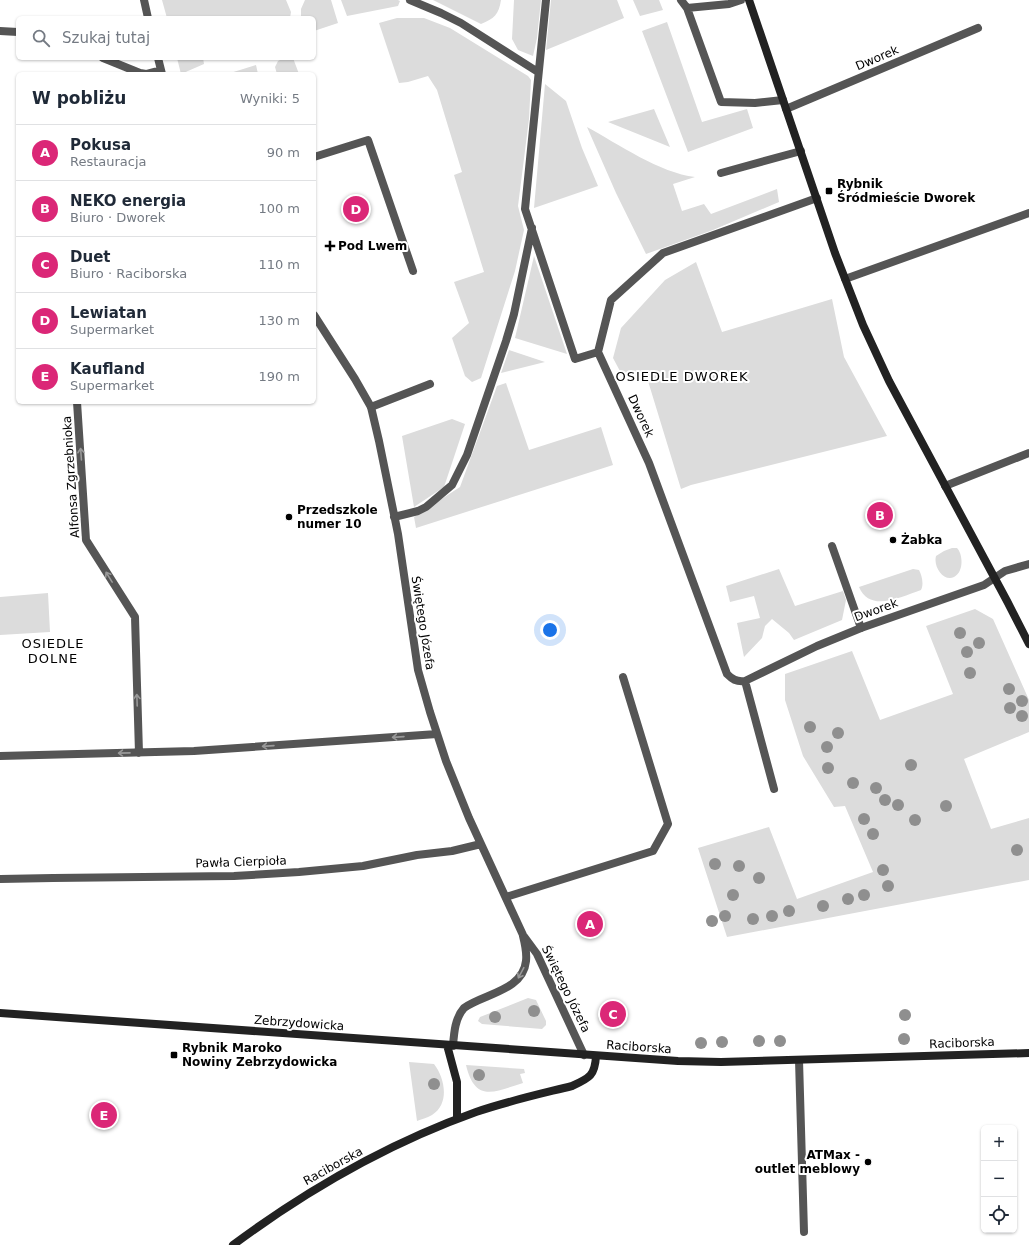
<!DOCTYPE html>
<html lang="pl">
<meta charset="utf-8">
<style>
:root{--surface:#fff;--page:#f2f2f3;--text:#1f2937;--muted:#747a83;--line:#e0e1e3;--accent:#db2777}
body{margin:0;font-family:"DejaVu Sans",sans-serif;background:var(--page);color:var(--text)}
.controls{position:absolute;right:12px;bottom:12px;display:grid;overflow:hidden;border-radius:6px;box-shadow:0 1px 3px #0004}
.controls button{width:36px;height:36px;display:grid;place-items:center;padding:0;border:0;border-bottom:1px solid var(--line);background:var(--surface);color:var(--text);font:20px sans-serif}
.you{position:absolute;left:550px;top:630px;width:14px;height:14px;margin:-10px;border:3px solid #fff;border-radius:50%;background:#1a73e8;box-shadow:0 0 0 6px #1a73e833}
.badge{display:grid;place-items:center;width:26px;height:26px;border-radius:50%;background:var(--accent);color:#fff;font-size:13px;font-weight:700}
.pin{position:absolute;translate:-50% -50%;border:2px solid #fff;box-shadow:0 1px 4px #0006}
.list{margin:0;padding:0;list-style:none}
h2{display:flex;justify-content:space-between;align-items:center;height:52px;margin:0;padding:0 16px;font-size:17px}
h2 small{font-size:13px;font-weight:400;color:var(--muted)}
.list li{display:grid;grid-template-columns:26px 1fr auto;gap:12px;align-items:center;box-sizing:border-box;height:56px;padding:0 16px;border-top:1px solid var(--line)}
.list b{display:block;font-size:15px;white-space:nowrap}
.list p{margin:0;font-size:13px;white-space:nowrap;color:var(--muted)}
.list em{font-size:13px;font-style:normal;color:var(--muted)}
.icon{flex:none;width:22px;height:22px;fill:none;stroke:currentColor;stroke-width:2;stroke-linecap:round;stroke-linejoin:round}
.map{position:relative;flex:none;width:1029px;height:1245px;overflow:hidden}
.search{position:absolute;background:var(--surface);box-shadow:0 1px 3px #0004;left:16px;top:16px;width:300px;height:44px;display:flex;align-items:center;gap:10px;box-sizing:border-box;padding:0 14px;border-radius:6px;color:var(--muted);font-size:15px}
.panel{position:absolute;background:var(--surface);box-shadow:0 1px 3px #0004;left:16px;top:72px;width:300px;height:332px;border-radius:6px}
.map>svg:first-child{display:block}
</style>
<div class="map">
<svg width="1029" height="1245" viewBox="0 0 1029 1245">
<rect width="100%" height="100%" fill="#fff"/>
<path fill="#dcdcdc" d="M 162,0 L 286,0 L 291,12 L 290,18 L 167,18 Z
M 305,0 L 331,0 L 338,23 L 314,31 L 314,18 L 301,18 L 301,9 Z
M 341,0 L 398,0 L 400,1 L 398,6 L 347,16 Z
M 433,0 L 501,0 C 499,14 494,19 481,24 Z
M 514,0 L 541,0 L 537,38 L 533,56 L 518,50 L 512,39 Z
M 551,0 L 617,0 L 624,18 L 546,50 Z
M 633,0 L 659,0 L 663,10 L 640,16 Z
M 397,18 L 424,18 L 450,28 L 528,76 L 531,80 L 529,119 L 518,206 L 524,230 L 515,271 L 481,378 L 472,382 L 465,376 L 452,338 L 469,323 L 454,282 L 484,272 L 454,175 L 462,172 L 437,90 L 428,76 L 408,82 L 399,83 L 379,23 Z
M 667,22 L 702,122 L 747,109 L 753,128 L 688,152 L 642,31 Z
M 177,58 L 203,58 L 204,64 L 181,74 Z
M 284,58 L 293,58 L 299,74 L 277,74 L 275,67 L 278,61 Z
M 256,65 L 258,74 L 227,74 Z
M 545,84 L 566,101 L 582,148 L 598,186 L 534,208 Z
M 654,109 L 670,147 L 608,122 Z
M 587,127 C 618,144 660,173 695,177 L 673,184 L 682,211 L 704,204 L 711,214 L 777,189 L 779,202 L 713,230 L 646,254 L 616,193 Z
M 534,256 L 567,354 L 515,338 Z
M 696,262 L 722,332 L 832,299 L 844,357 L 887,436 L 691,485 L 681,489 L 648,381 L 636,380 L 621,373 L 613,358 L 621,328 L 665,280 Z
M 509,350 L 545,362 L 501,373 Z
M 506,383 L 529,450 L 601,427 L 613,465 L 416,528 L 414,517 L 460,487 L 497,386 Z
M 452,419 L 465,424 L 444,487 L 414,507 L 402,436 Z
M 952,548 L 957,548 C 963,554 964,572 954,577 C 944,582 933,567 936,556 L 944,551 Z
M 779,569 L 795,606 L 843,591 L 846,600 L 842,620 L 794,640 L 789,633 L 772,619 L 765,626 L 762,638 L 744,657 L 737,623 L 760,618 L 754,596 L 730,602 L 726,586 Z
M 913,569 L 919,570 C 922,576 924,584 921,590 C 900,597 870,613 859,587 Z
M 48,593 L 50,632 L 0,635 L 0,597 Z
M 975,609 L 993,619 L 1029,700 L 1029,732 L 964,759 L 991,829 L 1029,818 L 1029,880 L 727,937 L 698,848 L 769,827 L 797,899 L 873,872 L 845,806 L 834,807 L 803,756 L 785,700 L 785,674 L 852,651 L 880,720 L 953,694 L 926,626 Z
M 528,998 L 536,1000 L 546,1021 L 546,1025 L 542,1029 L 482,1024 L 478,1021 L 480,1017 Z
M 409,1062 L 434,1064 C 445,1078 450,1104 432,1115 C 427,1118 421,1119 417,1121 Z
M 466,1065 L 524,1069 L 525,1073 L 520,1074 L 523,1083 C 494,1092 475,1103 466,1065 Z"/>
<g fill="none" stroke-linecap="round" stroke-linejoin="round">
<path stroke="#555" stroke-width="8" d="M 314,157 L 368,140 L 413,271
M 721,173 L 801,151
M 371,407 L 430,384
M 832,546 L 861,628
M 506,897 L 653,851 L 668,824 L 623,677
M 799,1060 L 804,1232"/>
<path stroke="#555" stroke-width="8" d="M 144,0 L 148,18
M 410,0 L 441,13 L 461,23 L 538,72
M 546,0 L 525,209 L 575,359 L 598,352
M 681,0 L 687,8
M 741,0 L 729,4 L 687,8 L 721,102 L 755,103 L 783,100
M 0,31 L 18,32
M 103,58 L 140,73 L 146,74 L 161,70
M 158,58 L 162,74
M 786,109 L 978,28
M 817,198 L 663,253 L 611,300 L 598,352 L 649,463 L 727,674 C 732,679 736,682 745,681 L 817,646 L 861,628 L 984,585 L 1005,571 L 1029,564
M 845,279 L 1029,213
M 314,315 L 355,379 L 371,407 L 379,441 L 398,534 L 418,670 L 430,712 L 446,761 L 469,818 L 523,935 L 537,954 L 584,1055
M 77,402 L 86,540 L 135,617 L 139,753
M 945,486 L 1029,453
M 394,517 L 418,511 L 426,507 L 452,485 L 467,455 L 506,341 L 514,314 L 532,228
M 745,681 L 774,789
M 0,756 L 194,751 L 437,734
M 0,879 L 53,878 L 234,876 L 299,872 L 363,866 L 417,855 L 452,851 L 481,844
M 453,1046 C 454,1033 455,1018 464,1008 C 483,994 523,991 526,961 C 527,953 525,944 523,936"/>
<path stroke="#222" stroke-width="8" d="M 749,0 L 835,253 L 863,325 L 889,381 L 1007,601 L 1029,644
M 0,1013 L 678,1061 L 721,1062 L 1029,1053
M 447,1045 L 457,1082 L 457,1119
M 233,1245 C 307,1190 389,1143 476,1112 C 508,1101 540,1094 572,1086 C 590,1078 595,1075 596,1056"/>
</g>
<g fill="#8f8f8f">
<circle cx="960" cy="633" r="6"/>
<circle cx="979" cy="643" r="6"/>
<circle cx="967" cy="652" r="6"/>
<circle cx="970" cy="673" r="6"/>
<circle cx="1009" cy="689" r="6"/>
<circle cx="1022" cy="701" r="6"/>
<circle cx="1010" cy="708" r="6"/>
<circle cx="1022" cy="716" r="6"/>
<circle cx="810" cy="727" r="6"/>
<circle cx="838" cy="733" r="6"/>
<circle cx="827" cy="747" r="6"/>
<circle cx="911" cy="765" r="6"/>
<circle cx="828" cy="768" r="6"/>
<circle cx="853" cy="783" r="6"/>
<circle cx="876" cy="788" r="6"/>
<circle cx="885" cy="800" r="6"/>
<circle cx="898" cy="805" r="6"/>
<circle cx="946" cy="806" r="6"/>
<circle cx="864" cy="819" r="6"/>
<circle cx="915" cy="820" r="6"/>
<circle cx="873" cy="834" r="6"/>
<circle cx="1017" cy="850" r="6"/>
<circle cx="715" cy="864" r="6"/>
<circle cx="739" cy="866" r="6"/>
<circle cx="883" cy="870" r="6"/>
<circle cx="759" cy="878" r="6"/>
<circle cx="888" cy="886" r="6"/>
<circle cx="733" cy="895" r="6"/>
<circle cx="864" cy="895" r="6"/>
<circle cx="848" cy="899" r="6"/>
<circle cx="823" cy="906" r="6"/>
<circle cx="789" cy="911" r="6"/>
<circle cx="725" cy="916" r="6"/>
<circle cx="772" cy="916" r="6"/>
<circle cx="753" cy="919" r="6"/>
<circle cx="712" cy="921" r="6"/>
<circle cx="534" cy="1011" r="6"/>
<circle cx="905" cy="1015" r="6"/>
<circle cx="495" cy="1017" r="6"/>
<circle cx="904" cy="1039" r="6"/>
<circle cx="759" cy="1041" r="6"/>
<circle cx="780" cy="1041" r="6"/>
<circle cx="722" cy="1042" r="6"/>
<circle cx="701" cy="1043" r="6"/>
<circle cx="479" cy="1075" r="6"/>
<circle cx="434" cy="1084" r="6"/>
</g>
<defs><path id="oneway-shaft" d="M-6 0H5M1.5-3L5.5 0L1.5 3" fill="none" stroke-width="1.6" stroke-linecap="round" stroke-linejoin="round"/></defs>
<g stroke="#999">
<use href="#oneway-shaft" transform="translate(81 454) rotate(-94)"/>
<use href="#oneway-shaft" transform="translate(109 577) rotate(-122)"/>
<use href="#oneway-shaft" transform="translate(137 700) rotate(-92)"/>
<use href="#oneway-shaft" transform="translate(398 737) rotate(176)"/>
<use href="#oneway-shaft" transform="translate(268 746) rotate(176)"/>
<use href="#oneway-shaft" transform="translate(124 753) rotate(179)"/>
<use href="#oneway-shaft" transform="translate(521 973) rotate(118)"/>
</g>
<g fill="#000" stroke="#fff" stroke-width="1.5">
<rect x="825" y="187" width="8" height="8" rx="2"/>
<path d="M328 240h4v4h4v4h-4v4h-4v-4h-4v-4h4z"/>
<circle cx="289" cy="517" r="4"/>
<circle cx="893" cy="540" r="4"/>
<rect x="170" y="1051" width="8" height="8" rx="2"/>
<circle cx="868" cy="1162" r="4"/>
</g>
<g text-anchor="middle" dominant-baseline="central" stroke-width="4" stroke-linejoin="round" paint-order="stroke">
<g font-size="12" fill="#000" stroke="#fff">
<text transform="translate(877 58) rotate(-23)">Dworek</text>
<text transform="translate(641 416) rotate(65)">Dworek</text>
<text transform="translate(71 477) rotate(-94)">Alfonsa Zgrzebnioka</text>
<text transform="translate(876 610) rotate(-20)">Dworek</text>
<text transform="translate(423 623) rotate(81)">Świętego Józefa</text>
<text transform="translate(241 862) rotate(-2)">Pawła Cierpioła</text>
<text transform="translate(566 989) rotate(64)">Świętego Józefa</text>
<text transform="translate(299 1023) rotate(4)">Zebrzydowicka</text>
<text transform="translate(962 1043) rotate(-2)">Raciborska</text>
<text transform="translate(639 1047) rotate(4)">Raciborska</text>
<text transform="translate(333 1166) rotate(-29)">Raciborska</text>
</g>
<g font-size="12" font-weight="bold" fill="#000" stroke="#fff" text-anchor="start">
<text x="837" y="184">Rybnik<tspan x="837" dy="14">Śródmieście Dworek</tspan></text>
<text x="338" y="246">Pod Lwem</text>
<text x="297" y="510">Przedszkole<tspan x="297" dy="14">numer 10</tspan></text>
<text x="901" y="540">Żabka</text>
<text x="182" y="1048">Rybnik Maroko<tspan x="182" dy="14">Nowiny Zebrzydowicka</tspan></text>
<text x="860" y="1155" text-anchor="end">ATMax -<tspan x="860" dy="14">outlet meblowy</tspan></text>
</g>
<g font-size="13" letter-spacing="1" fill="#000" stroke="#fff">
<text x="682" y="376">OSIEDLE DWOREK</text>
<text x="53" y="643">OSIEDLE<tspan x="53" dy="15">DOLNE</tspan></text>
</g>
</g>
</svg>
<div class="controls">
<button>+</button>
<button>−</button>
<button><svg class="icon" aria-label="locate" viewBox="0 0 24 24"><circle cx="12" cy="12" r="6"/><path d="M12 2v4M12 18v4M2 12h4M18 12h4"/></svg></button>
</div>
<div class="you"></div>
<div class="pin badge" style="left:590px;top:924px">A</div>
<div class="pin badge" style="left:880px;top:515px">B</div>
<div class="pin badge" style="left:613px;top:1014px">C</div>
<div class="pin badge" style="left:356px;top:209px">D</div>
<div class="pin badge" style="left:104px;top:1115px">E</div>
<div class="search"><svg class="icon" aria-label="search" viewBox="0 0 24 24"><circle cx="10" cy="10" r="6"/><path d="M15 15l6 6"/></svg>Szukaj tutaj</div>
<section class="panel">
<h2>W pobliżu<small>Wyniki: 5</small></h2>
<ul class="list">
<li><span class="badge">A</span><div><b>Pokusa</b><p>Restauracja</p></div><em>90 m</em></li>
<li><span class="badge">B</span><div><b>NEKO energia</b><p>Biuro · Dworek</p></div><em>100 m</em></li>
<li><span class="badge">C</span><div><b>Duet</b><p>Biuro · Raciborska</p></div><em>110 m</em></li>
<li><span class="badge">D</span><div><b>Lewiatan</b><p>Supermarket</p></div><em>130 m</em></li>
<li><span class="badge">E</span><div><b>Kaufland</b><p>Supermarket</p></div><em>190 m</em></li>
</ul>
</section>
</div>
